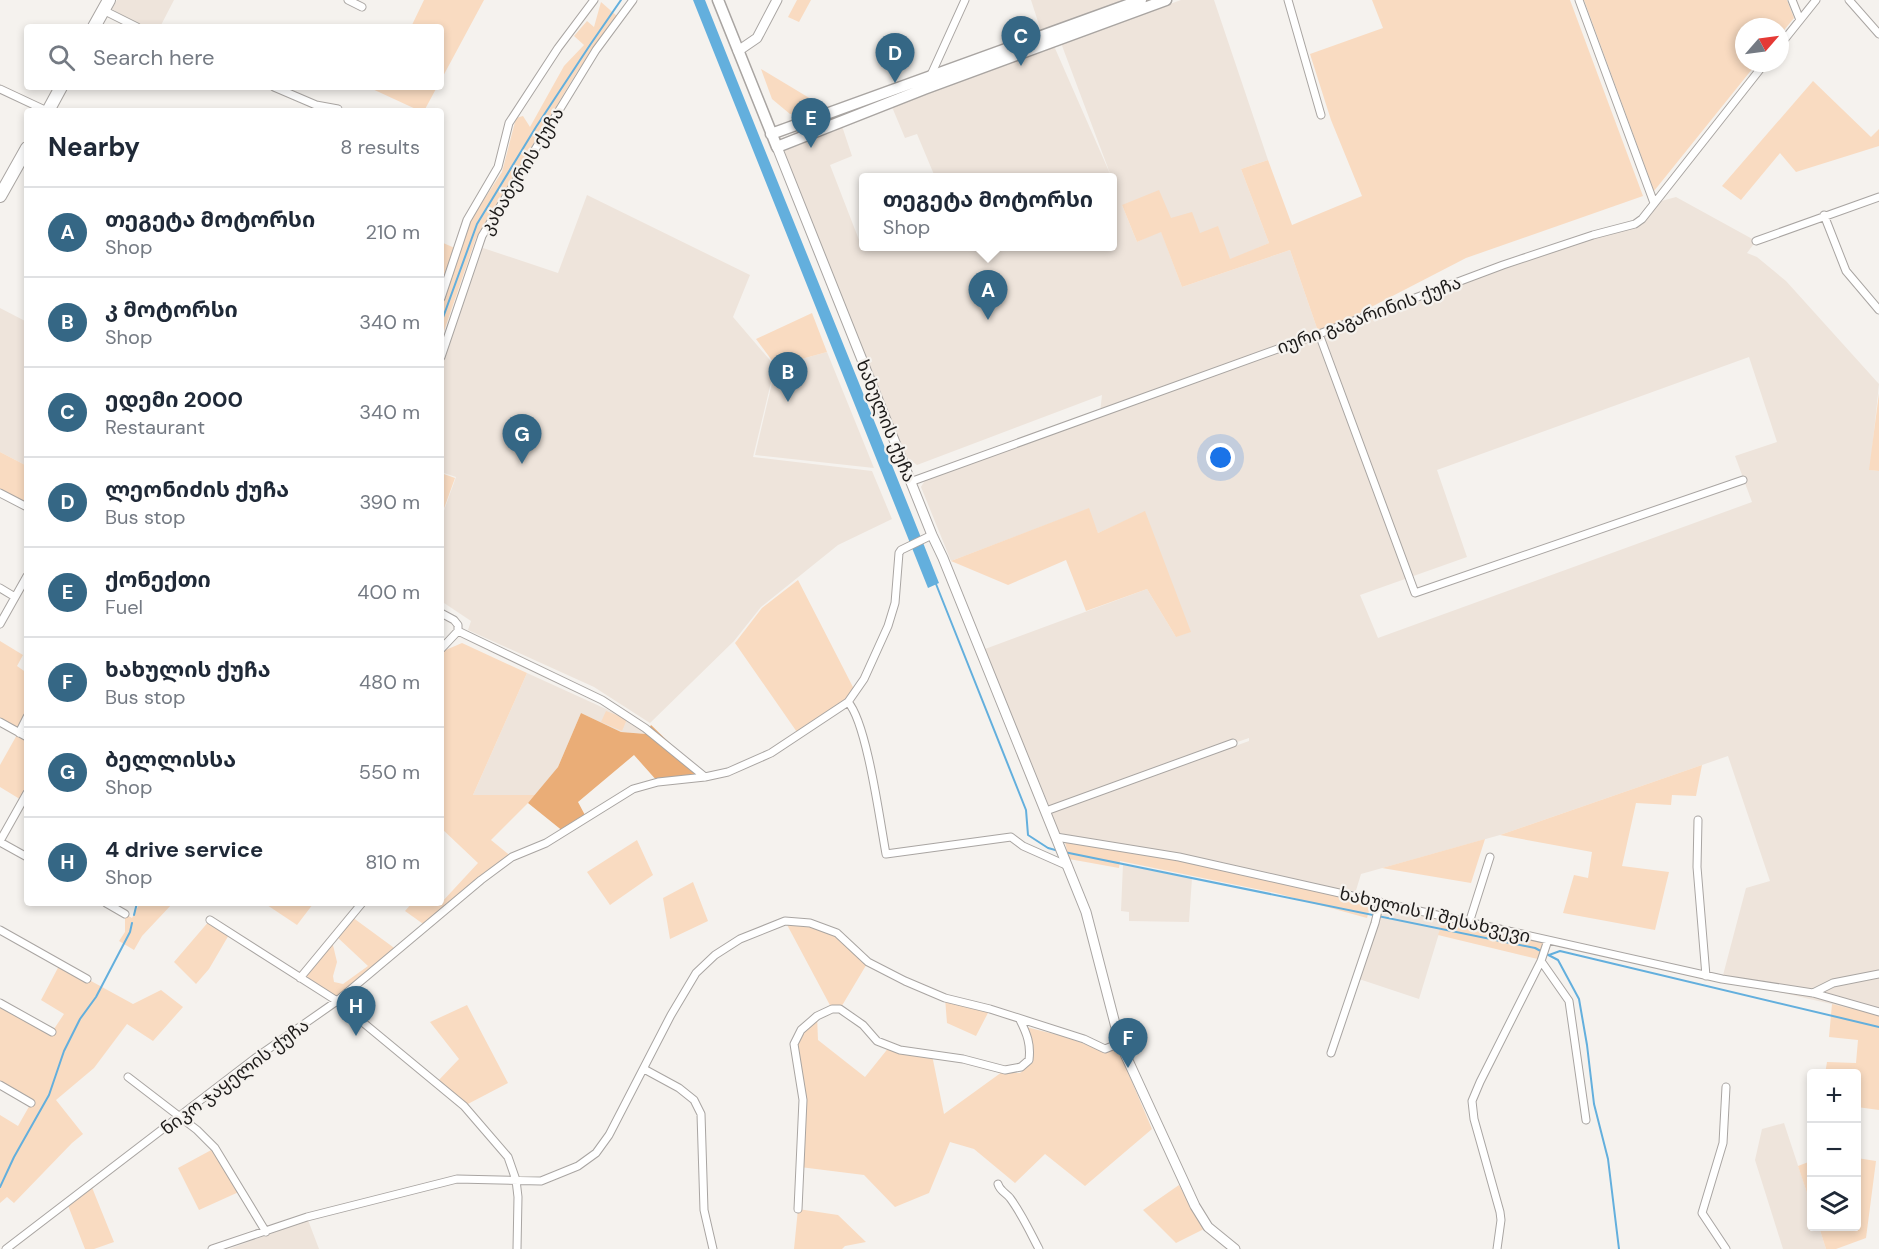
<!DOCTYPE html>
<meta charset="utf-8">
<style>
:root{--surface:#fff;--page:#f6f6f7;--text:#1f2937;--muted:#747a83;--line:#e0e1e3;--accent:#356785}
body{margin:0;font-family:"DM Sans","Noto Sans Georgian",sans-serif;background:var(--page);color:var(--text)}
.controls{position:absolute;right:18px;bottom:18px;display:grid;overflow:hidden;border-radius:6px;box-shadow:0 3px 9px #0003}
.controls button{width:54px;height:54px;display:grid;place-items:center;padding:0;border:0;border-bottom:2px solid var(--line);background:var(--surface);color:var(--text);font:30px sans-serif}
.compass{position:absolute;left:1735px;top:18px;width:54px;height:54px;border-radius:50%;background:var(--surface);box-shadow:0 3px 9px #0003;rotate:62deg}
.you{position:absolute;left:1221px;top:458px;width:21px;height:21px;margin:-15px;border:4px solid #fff;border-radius:50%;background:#1a73e8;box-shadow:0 0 0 9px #1a73e833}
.badge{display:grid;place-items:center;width:39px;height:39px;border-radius:50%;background:var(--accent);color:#fff;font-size:20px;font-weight:700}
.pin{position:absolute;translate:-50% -50px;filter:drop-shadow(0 2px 3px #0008)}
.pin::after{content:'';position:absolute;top:32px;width:21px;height:18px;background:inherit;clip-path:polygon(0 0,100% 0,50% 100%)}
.popup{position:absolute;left:859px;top:173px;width:258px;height:78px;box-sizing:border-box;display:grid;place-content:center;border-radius:6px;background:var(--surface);filter:drop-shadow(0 2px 4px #0005);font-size:20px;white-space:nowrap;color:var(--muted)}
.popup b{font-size:22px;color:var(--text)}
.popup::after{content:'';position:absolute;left:50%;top:100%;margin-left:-12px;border:12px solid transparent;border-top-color:var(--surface)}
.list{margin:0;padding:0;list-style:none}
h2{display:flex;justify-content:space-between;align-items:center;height:78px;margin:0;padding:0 24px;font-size:26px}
h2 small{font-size:20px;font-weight:400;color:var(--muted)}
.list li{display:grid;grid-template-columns:39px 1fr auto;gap:18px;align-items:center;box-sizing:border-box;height:90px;padding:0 24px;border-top:2px solid var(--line)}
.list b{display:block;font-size:22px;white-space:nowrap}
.list p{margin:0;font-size:20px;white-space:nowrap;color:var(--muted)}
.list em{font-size:20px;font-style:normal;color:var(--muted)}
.icon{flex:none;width:33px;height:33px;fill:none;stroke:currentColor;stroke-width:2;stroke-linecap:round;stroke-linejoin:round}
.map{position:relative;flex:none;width:1879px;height:1249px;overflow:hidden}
.search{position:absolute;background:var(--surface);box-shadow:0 3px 9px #0003;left:24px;top:24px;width:420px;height:66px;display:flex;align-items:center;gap:15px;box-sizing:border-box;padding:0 21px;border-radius:6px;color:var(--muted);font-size:22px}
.panel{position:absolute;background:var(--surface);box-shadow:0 3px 9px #0003;left:24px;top:108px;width:420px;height:798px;border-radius:6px}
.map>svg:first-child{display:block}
</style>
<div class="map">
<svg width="1879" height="1249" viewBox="0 0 1879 1249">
<rect width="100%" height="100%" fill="#f5f2ee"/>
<path fill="#eee4db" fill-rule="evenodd" d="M 117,0 L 174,0 L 160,27 L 141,27 L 112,9 Z
M 1031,0 L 1132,0 L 1041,31 Z
M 1181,0 L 1214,0 L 1268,160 L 1241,169 L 1269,243 L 1230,260 L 1200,233 L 1171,219 L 1122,205 L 1137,242 L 1161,231 L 1182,287 L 1290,250 L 1319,334 L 1503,265 L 1635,224 L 1654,203 L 1676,197 L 1756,241 L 1747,253 L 1757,257 L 1786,281 L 1879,384 L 1870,470 L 1879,471 L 1879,1015 L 1722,979 L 1746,888 L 1770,881 L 1728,756 L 1500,835 L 1361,874 L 1354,897 L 1306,886 L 1304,881 L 1059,833 L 1051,813 L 1249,741 L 1249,738 L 1049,806 L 985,649 L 1147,589 L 1176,637 L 1145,512 L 1098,533 L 1088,509 L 951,561 L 921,487 L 928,475 L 1100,413 L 1102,395 L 917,465 L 905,456 L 783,150 L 842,126 L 852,156 L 830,165 L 859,240 L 863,239 L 864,246 L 1112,246 L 1112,178 L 935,177 L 917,134 L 905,138 L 892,107 L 1054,46 L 1111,176 L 1061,43 ZM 1749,357 L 1777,442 L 1735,456 L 1752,502 L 1378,638 L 1360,595 L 1467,557 L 1437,470 Z
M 587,195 L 750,275 L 733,317 L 775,366 L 753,457 L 872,471 L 892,519 L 838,545 L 761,607 L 734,641 L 650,723 L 594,687 L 468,630 L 471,621 L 441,601 L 441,519 L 456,477 L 441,472 L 441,360 L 480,247 L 558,273 Z
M 0,308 L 27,322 L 27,466 L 0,452 Z
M 827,352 L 874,468 L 755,455 L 776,366 Z
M 527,673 L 628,719 L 646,734 L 621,732 L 581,713 L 558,767 L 536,795 L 473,795 Z
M 1123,864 L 1192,878 L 1189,922 L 1129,921 L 1129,912 L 1121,911 Z
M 1380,902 L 1444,917 L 1419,999 L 1356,978 Z
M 1784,1123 L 1811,1205 L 1812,1226 L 1819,1227 L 1826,1249 L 1783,1249 L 1755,1160 L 1762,1129 Z
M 308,1220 L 319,1249 L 229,1249 Z"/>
<path fill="#f9dbc1" d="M 424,0 L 484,0 L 441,80 L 441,27 L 411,27 Z
M 797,0 L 811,0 L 799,22 L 788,17 Z
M 1372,0 L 1570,0 L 1643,196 L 1466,258 L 1319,334 L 1290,250 L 1182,287 L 1161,232 L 1137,242 L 1122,205 L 1159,190 L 1171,218 L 1192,212 L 1200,233 L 1218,226 L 1230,259 L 1269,243 L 1241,169 L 1268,160 L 1292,225 L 1362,196 L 1331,120 L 1310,54 L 1383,28 Z
M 1584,0 L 1787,0 L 1794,18 L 1780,35 L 1780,27 L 1744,27 L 1744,63 L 1757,63 L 1654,191 Z
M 601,2 L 617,16 L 577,72 L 476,238 L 441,340 L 441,308 L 471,219 L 502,172 L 516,118 L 523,116 L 530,127 L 564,66 L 584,45 L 574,36 L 587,21 L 594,27 Z
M 761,69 L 826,108 L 815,112 L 790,114 L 772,99 Z
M 1813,81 L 1871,137 L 1879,129 L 1879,146 L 1796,172 L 1780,153 L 1741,200 L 1722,186 Z
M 368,87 L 437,87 L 424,111 L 420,111 Z
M 441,242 L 457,249 L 441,295 Z
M 812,313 L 827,352 L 776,366 L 756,339 Z
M 1879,393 L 1879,471 L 1869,470 Z
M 0,452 L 27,466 L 27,507 L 0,493 Z
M 441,473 L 455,478 L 441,517 Z
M 1089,508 L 1098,533 L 1145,511 L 1191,632 L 1176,637 L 1147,589 L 1086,611 L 1066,560 L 1008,585 L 951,561 Z
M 798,580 L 855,691 L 848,702 L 799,735 L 735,643 L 762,608 Z
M 0,641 L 23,655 L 17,666 L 27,673 L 27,793 L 23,801 L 0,787 L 0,765 L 18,733 L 0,722 Z
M 462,643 L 527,673 L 473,795 L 536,795 L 491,840 L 512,857 L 426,926 L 405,911 L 412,903 L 441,903 L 478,863 L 441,828 L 441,652 Z
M 606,711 L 627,719 L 622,731 L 601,722 Z
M 1702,765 L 1696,796 L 1672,795 L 1671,805 L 1636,803 L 1622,866 L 1669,872 L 1655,930 L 1563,913 L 1574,875 L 1588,878 L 1592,852 L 1500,835 Z
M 1485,839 L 1471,883 L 1382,868 Z
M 637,840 L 653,875 L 610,905 L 587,872 Z
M 1065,842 L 1180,858 L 1371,904 L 1367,918 L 1276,893 L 1120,861 L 1119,868 L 1069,859 Z
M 693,882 L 708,921 L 670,939 L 663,898 Z
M 140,903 L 173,903 L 142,936 L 134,950 L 119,941 L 125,932 L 125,914 L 132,918 Z
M 264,903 L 312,903 L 313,904 L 297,925 Z
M 352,917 L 397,950 L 337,1001 L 300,978 L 332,941 L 337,962 L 333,976 L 334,982 L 343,984 L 368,966 L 336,936 Z
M 1444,917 L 1548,940 L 1542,960 L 1438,935 Z
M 210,920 L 230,933 L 209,969 L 196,984 L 174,962 Z
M 785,921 C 829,924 837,933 868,962 L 840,1009 L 832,1009 Z
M 60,964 L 133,1004 L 161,990 L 183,1007 L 153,1041 L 127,1024 L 94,1068 L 56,1100 L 83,1134 L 72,1143 L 14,1203 L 7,1197 L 0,1203 L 0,1115 L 18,1126 L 31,1103 L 0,1085 L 0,1003 L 52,1032 L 64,1014 L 41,1000 Z
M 945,998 L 990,1009 L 976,1036 L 947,1023 Z
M 1832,1004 L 1879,1015 L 1879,1110 L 1857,1107 L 1856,1074 L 1825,1074 L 1827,1062 L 1856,1063 L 1858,1040 L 1829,1037 Z
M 467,1005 L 508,1083 L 464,1106 L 436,1083 L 459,1059 L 430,1022 Z
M 817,1016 L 818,1040 L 865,1077 L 890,1046 L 932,1055 L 944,1114 L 1002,1072 L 1020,1073 L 1033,1062 L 1033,1044 L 1026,1027 L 1066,1037 L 1106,1052 L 1118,1049 L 1152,1129 L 1085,1186 L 1045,1154 L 1015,1183 L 974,1149 L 950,1142 L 929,1193 L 895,1207 L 864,1175 L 800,1167 L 803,1100 L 794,1044 L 801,1030 Z
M 215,1148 L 241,1191 L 199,1210 L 178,1168 Z
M 1857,1158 L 1876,1161 L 1866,1238 L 1836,1249 L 1826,1249 L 1819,1227 L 1856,1226 Z
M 1811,1161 L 1812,1161 L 1811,1205 L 1798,1166 Z
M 91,1185 L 114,1242 L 94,1249 L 85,1249 L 67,1203 Z
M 1179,1185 L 1204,1229 L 1176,1243 L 1143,1210 Z
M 798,1209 L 838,1215 L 866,1242 L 845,1246 L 842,1249 L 794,1249 Z"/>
<path fill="#eaad77" d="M 581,713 L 621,732 L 646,734 L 651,725 L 705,777 L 658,782 L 634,755 L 578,802 L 586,817 L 564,832 L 528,803 L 558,767 Z"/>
<path fill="#63afdd" d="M 693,0 L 705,0 C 782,195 862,388 939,583 L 928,588 Z"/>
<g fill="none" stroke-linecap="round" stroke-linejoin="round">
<path stroke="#63afdd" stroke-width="2" d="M 441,323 L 477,224 L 536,127 L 590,45 L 621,0
M 936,584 L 1026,810 L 1028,835 L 1048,848 L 1059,851
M 1064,852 L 1535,948 L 1558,960 L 1579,999 L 1587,1045 L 1594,1104 L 1608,1159 L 1619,1249
M 134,915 L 137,903
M 1549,955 L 1560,951 L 1879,1027
M 0,1187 L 14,1157 L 49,1095 L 64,1051 L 80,1019 L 96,997 L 130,932 L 132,923"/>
<g stroke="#a9a5a2" stroke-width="9">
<path id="minor" d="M 348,0 L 362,7
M 1288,0 L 1321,115
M 1579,0 L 1654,203
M 1792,0 L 1800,20
M 1849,0 L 1879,34
M 103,10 L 137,27
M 1780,45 L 1816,0
M 930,77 L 965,0
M 274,87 L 316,105 L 338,109
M 0,89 L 47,111
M 1824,215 L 1846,271 L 1879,310
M 1756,241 L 1879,197
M 441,298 L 467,220 L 498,167 L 509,123 L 558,48 L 594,0
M 1319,334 L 1415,593 L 1743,480
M 441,357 L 482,236 L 596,50 L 633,0
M 910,482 L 1319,334 L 1503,265 L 1593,235 L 1635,224 L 1642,219 L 1765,63
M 0,493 L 27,507
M 0,588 L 15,597
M 441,613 L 454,620 L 458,625 L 458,631 L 441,649
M 0,624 L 27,576
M 458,631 L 602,700 L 645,728 L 705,777
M 848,702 C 867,723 880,822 886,854 L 1011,837 L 1023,846 L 1068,866
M 0,722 L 27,737
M 19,733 L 27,717
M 1046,811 L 1233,743
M 1698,820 L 1697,867 L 1706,976
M 1056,837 L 1179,857 L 1722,979 L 1813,993 L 1879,1012
M 0,841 L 27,793
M 0,842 L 27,857
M 106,903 L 125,914
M 210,920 L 337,1001 L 464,1106 L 508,1157 L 516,1180 L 518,1197 L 517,1249
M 1469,923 L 1490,857
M 0,930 L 87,979
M 1541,961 L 1569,1001 L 1586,1120
M 300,978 L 362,903
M 1813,993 L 1833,983 L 1879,974
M 0,1003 L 52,1032
M 1331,1053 L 1375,923 L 1380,902
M 644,1069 L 679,1088 L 694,1100 L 701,1114 L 704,1210 L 713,1249
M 128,1077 L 197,1130 L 215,1148 L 266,1232
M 0,1085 L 31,1103
M 1726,1087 L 1723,1143 L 1702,1213 L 1726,1249
M 998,1184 C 1000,1191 1006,1193 1010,1198 C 1022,1214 1030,1232 1039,1249
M 798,1209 L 803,1100 L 794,1044 L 801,1030 L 817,1016 L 832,1009 L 840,1009 L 863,1025 L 877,1041 L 900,1050 L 963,1059 L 1005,1070 L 1021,1067 L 1029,1060 C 1031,1044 1027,1034 1020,1020
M 6,1249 L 254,1059 L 337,1001 L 481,880 L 512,857 L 546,843 L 633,789 L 658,782 L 705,777 L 728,772 L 771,753 L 848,702 L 864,679 L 888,626 L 895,603 L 899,553 L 901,550 L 932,535
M 212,1249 L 307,1217 L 457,1179 L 541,1181 L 578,1166 L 596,1153 L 609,1135 L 671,1015 L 696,973 L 715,955 L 740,939 L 785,921 L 810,923 L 837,933 L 868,962 L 905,981 L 945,998 L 990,1009 L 1084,1039 L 1105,1049 L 1120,1043
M 1497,1249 L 1501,1220 L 1500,1212 L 1474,1119 L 1472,1101 L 1480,1082 L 1541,961 L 1548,940"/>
</g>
<g stroke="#a9a5a2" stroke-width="11">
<path id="tertiary" d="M 738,51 L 757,38 L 777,0
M 777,147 L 932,535 L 943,558 L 1086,912 L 1120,1043 L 1195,1206 L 1208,1227 L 1235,1249"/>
</g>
<g stroke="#a9a5a2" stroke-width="13">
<path id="secondary" d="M 718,0 L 777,147 L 924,89 L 1166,0
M 771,134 L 1141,0"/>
</g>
<g stroke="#a9a5a2" stroke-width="14">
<path id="trunk" d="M 94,27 L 109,0
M 48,111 L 61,87
M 0,196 L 27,148"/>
</g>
<use href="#minor" stroke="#fff" stroke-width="7"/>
<use href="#tertiary" stroke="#fff" stroke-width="9"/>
<use href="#secondary" stroke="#fff" stroke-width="10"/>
<use href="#trunk" stroke="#fff" stroke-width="12"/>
</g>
<g text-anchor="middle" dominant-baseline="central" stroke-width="4.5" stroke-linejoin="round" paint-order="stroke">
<g font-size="18" fill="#1d1b1a" stroke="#f5f2ee">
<text transform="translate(522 171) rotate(-59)">კახაბერის ქუჩა</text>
<text transform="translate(1369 315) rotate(-20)">იური გაგარინის ქუჩა</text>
<text transform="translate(886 421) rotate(68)">ხახულის ქუჩა</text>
<text transform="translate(1435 915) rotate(13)">ხახულის II შესახვევი</text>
<text transform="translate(235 1077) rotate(-37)">ნიკო ჯაყელის ქუჩა</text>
</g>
</g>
</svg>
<div class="controls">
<button>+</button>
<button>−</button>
<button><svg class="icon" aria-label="layers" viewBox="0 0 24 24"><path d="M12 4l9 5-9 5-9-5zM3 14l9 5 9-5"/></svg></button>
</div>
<svg class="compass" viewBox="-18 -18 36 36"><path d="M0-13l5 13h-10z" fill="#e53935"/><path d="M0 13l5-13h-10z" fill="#747a83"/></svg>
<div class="you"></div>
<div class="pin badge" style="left:988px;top:320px">A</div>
<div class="popup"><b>თეგეტა მოტორსი</b>Shop</div>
<div class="pin badge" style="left:788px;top:402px">B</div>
<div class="pin badge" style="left:1021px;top:66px">C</div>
<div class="pin badge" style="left:895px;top:83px">D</div>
<div class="pin badge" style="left:811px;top:148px">E</div>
<div class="pin badge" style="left:1128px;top:1068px">F</div>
<div class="pin badge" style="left:522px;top:464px">G</div>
<div class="pin badge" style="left:356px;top:1036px">H</div>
<div class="search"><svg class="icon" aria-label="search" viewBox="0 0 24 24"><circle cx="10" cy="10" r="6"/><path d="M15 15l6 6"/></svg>Search here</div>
<section class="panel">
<h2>Nearby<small>8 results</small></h2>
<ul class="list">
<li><span class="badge">A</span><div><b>თეგეტა მოტორსი</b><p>Shop</p></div><em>210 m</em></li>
<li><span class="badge">B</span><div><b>კ მოტორსი</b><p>Shop</p></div><em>340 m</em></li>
<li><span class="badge">C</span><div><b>ედემი 2000</b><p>Restaurant</p></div><em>340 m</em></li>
<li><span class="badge">D</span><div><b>ლეონიძის ქუჩა</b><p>Bus stop</p></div><em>390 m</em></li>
<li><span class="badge">E</span><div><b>ქონექთი</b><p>Fuel</p></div><em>400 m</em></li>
<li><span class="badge">F</span><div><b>ხახულის ქუჩა</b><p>Bus stop</p></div><em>480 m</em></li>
<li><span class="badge">G</span><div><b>ბელლისსა</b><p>Shop</p></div><em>550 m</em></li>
<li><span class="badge">H</span><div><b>4 drive service</b><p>Shop</p></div><em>810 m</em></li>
</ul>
</section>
</div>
